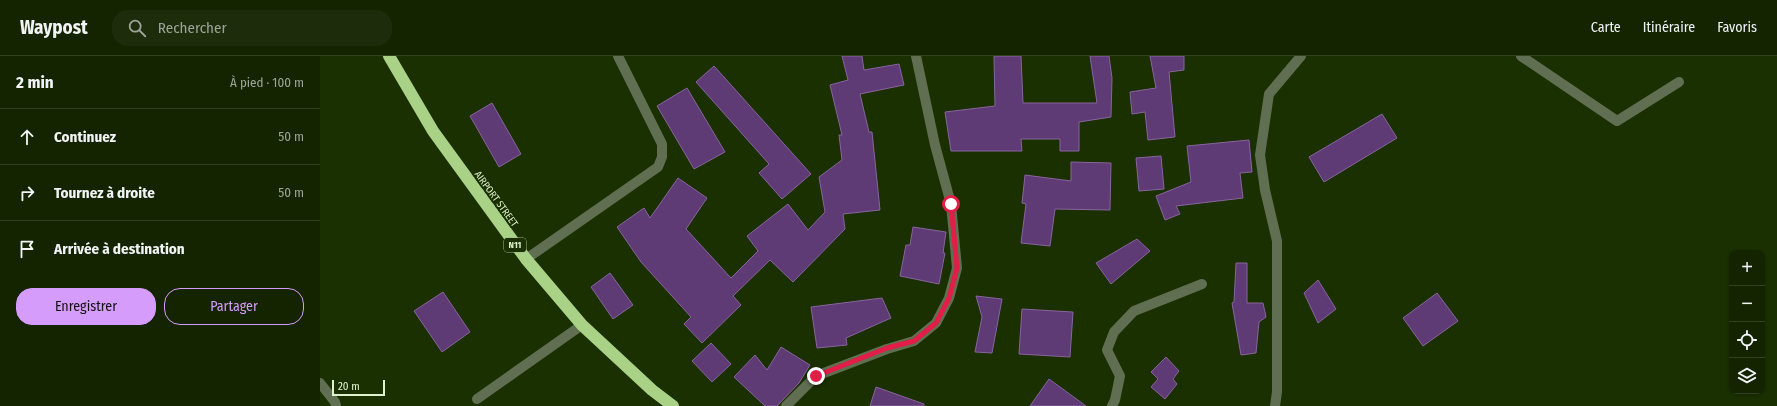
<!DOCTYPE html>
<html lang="fr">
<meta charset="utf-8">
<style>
:root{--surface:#142400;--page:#1d2c0a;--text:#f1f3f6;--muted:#9da499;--line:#334122;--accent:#d59cfb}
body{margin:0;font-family:"Fira Sans Condensed",sans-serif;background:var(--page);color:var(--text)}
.controls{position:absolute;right:12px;bottom:12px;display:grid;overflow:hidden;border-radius:8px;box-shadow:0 1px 3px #0004}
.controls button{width:36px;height:36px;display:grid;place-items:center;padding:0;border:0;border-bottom:1px solid var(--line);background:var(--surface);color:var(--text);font:20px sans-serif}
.scale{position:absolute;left:12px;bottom:10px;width:53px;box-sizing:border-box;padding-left:4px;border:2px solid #dff2d0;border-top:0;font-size:11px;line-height:14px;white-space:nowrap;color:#dff2d0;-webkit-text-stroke:3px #1a3000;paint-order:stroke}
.stop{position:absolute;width:12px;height:12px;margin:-9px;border:3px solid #e11d48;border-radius:50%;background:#fff}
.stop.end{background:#e11d48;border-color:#fff;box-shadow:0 1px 4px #0008}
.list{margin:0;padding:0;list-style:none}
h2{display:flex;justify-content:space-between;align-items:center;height:52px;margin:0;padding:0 16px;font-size:17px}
h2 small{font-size:13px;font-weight:400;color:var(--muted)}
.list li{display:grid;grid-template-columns:26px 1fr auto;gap:12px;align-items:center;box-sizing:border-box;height:56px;padding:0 16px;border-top:1px solid var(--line)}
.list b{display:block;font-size:15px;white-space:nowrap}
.list em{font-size:13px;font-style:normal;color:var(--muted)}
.actions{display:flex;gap:8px;padding:12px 16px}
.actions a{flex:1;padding:9px 0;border:1px solid var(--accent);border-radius:16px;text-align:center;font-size:14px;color:var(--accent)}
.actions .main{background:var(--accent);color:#111}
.icon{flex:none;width:22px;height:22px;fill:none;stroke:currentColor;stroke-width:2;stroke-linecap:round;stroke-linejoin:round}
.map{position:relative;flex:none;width:1457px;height:350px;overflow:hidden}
header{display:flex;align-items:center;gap:24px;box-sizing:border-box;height:56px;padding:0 20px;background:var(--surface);border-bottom:1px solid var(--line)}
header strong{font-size:19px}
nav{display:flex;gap:22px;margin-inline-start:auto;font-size:14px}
.search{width:280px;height:36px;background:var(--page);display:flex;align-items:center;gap:10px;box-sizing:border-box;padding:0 14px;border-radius:16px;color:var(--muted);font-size:15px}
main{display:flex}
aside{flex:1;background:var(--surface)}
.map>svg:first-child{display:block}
</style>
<header>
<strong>Waypost</strong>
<div class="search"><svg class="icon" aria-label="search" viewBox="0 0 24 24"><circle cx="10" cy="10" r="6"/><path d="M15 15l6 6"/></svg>Rechercher</div>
<nav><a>Carte</a><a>Itinéraire</a><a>Favoris</a></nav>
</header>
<main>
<aside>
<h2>2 min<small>À pied · 100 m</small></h2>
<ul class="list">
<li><svg class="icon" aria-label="ahead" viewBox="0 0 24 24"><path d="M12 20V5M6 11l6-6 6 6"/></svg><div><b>Continuez</b></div><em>50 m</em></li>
<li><svg class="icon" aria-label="right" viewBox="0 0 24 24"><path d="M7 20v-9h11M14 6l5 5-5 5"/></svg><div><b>Tournez à droite</b></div><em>50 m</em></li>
<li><svg class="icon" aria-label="arrive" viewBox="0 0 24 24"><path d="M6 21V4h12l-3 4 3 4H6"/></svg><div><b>Arrivée à destination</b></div></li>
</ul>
<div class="actions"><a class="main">Enregistrer</a><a>Partager</a></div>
</aside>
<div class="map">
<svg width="1457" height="350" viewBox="0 0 1457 350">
<rect width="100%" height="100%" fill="#1a3000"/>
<path fill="#5e3b74" stroke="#88649f" d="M 522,0 L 542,0 L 544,14 L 579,8 L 584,29 L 540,38 L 549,76 L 552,76 L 560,154 L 523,158 L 525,173 L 473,226 L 450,204 L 413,240 L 421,249 L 382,287 L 364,268 L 371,261 L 321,206 L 297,171 L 324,152 L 330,162 L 358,122 L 387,142 L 366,173 L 411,222 L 438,195 L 427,180 L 468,148 L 488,174 L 505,156 L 499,121 L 522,104 L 519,79 L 522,79 L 510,29 L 528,24 Z
M 674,0 L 701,0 L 703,47 L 777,47 L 770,0 L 789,0 L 792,22 L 791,61 L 759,66 L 759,95 L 740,95 L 740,83 L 701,83 L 702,95 L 631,95 L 625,56 L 675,50 Z
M 830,0 L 864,0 L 864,14 L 849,16 L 855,81 L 828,84 L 825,56 L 812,58 L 810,36 L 836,32 Z
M 394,10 L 491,118 L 462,143 L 439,117 L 449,108 L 376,26 Z
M 367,32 L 405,96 L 374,113 L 337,50 Z
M 172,47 L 201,98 L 179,111 L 150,60 Z
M 1062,58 L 1077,82 L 1004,126 L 989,101 Z
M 929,84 L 932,116 L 920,117 L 923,142 L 856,150 L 860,158 L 845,164 L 836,140 L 871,126 L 867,90 Z
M 841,100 L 844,133 L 819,135 L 816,102 Z
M 751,106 L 791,107 L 790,154 L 735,153 L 730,190 L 701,187 L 706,148 L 702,147 L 705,119 L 751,125 Z
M 593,171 L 626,176 L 623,197 L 625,197 L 619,228 L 580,220 L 586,189 L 590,189 Z
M 817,183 L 830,195 L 791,228 L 776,207 Z
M 916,207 L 927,207 L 927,247 L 943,247 L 946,261 L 939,266 L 936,297 L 921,299 L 912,247 L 914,246 Z
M 290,217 L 313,249 L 293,263 L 271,231 Z
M 998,224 L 1016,253 L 998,267 L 984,237 Z
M 123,236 L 150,276 L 122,296 L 94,255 Z
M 1117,237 L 1138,265 L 1103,290 L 1083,262 Z
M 656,240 L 682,243 L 672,297 L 655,296 L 662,261 Z
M 562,242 L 571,262 L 526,282 L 527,289 L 497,292 L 491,251 Z
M 702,253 L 753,256 L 750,301 L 699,298 Z
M 391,287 L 411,308 L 392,326 L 372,305 Z
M 461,291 L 490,309 L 479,327 L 457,350 L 445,350 L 414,321 L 435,299 L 447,314 Z
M 846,301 L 859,315 L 853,323 L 857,328 L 845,343 L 831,331 L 838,323 L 831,316 Z
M 729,323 L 766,350 L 710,350 Z
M 556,331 L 604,348 L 604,350 L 550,350 Z"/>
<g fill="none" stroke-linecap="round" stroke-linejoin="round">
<path stroke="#606f52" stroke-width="10" d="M 1201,0 L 1297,65 L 1359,26"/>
<path stroke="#606f52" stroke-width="10" d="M 206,203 L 338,111 L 342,101 L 342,88 L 298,0
M 0,327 L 15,346 L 16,350
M 157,343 L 262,269
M 466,350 L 496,320 L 567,293 L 594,285 L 616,267 L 629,242 L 637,212 L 631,148 L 615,89 L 596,0
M 792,350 L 795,344 L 800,320 L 787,294 L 794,276 L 814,255 L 882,228
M 955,350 L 957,336 L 957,185 L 945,134 L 940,99 L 949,38 L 981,0"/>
<path stroke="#aad287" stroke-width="12" d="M 69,0 L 113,75 L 206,203 L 262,269 L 332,334 L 353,350"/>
</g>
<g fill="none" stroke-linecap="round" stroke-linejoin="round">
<path stroke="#e11d48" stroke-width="5" d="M 496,320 L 567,292 L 594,285 L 616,267 L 629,242 L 637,212 L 631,148"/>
</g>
<g text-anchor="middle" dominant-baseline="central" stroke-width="4" stroke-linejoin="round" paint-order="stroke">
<rect fill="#1a3000" stroke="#a4b892" stroke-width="1" x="184" y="182" width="22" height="14" rx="3"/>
<g font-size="9" font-weight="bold" fill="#dff2d0">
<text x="195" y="189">N11</text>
</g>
<g font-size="10" fill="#dff2d0" stroke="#1a3000">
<text transform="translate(176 143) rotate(54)">AIRPORT STREET</text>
</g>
</g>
</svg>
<div class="controls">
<button>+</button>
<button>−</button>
<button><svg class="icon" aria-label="locate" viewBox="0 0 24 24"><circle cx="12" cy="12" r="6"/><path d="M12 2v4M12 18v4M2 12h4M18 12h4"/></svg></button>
<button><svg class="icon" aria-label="layers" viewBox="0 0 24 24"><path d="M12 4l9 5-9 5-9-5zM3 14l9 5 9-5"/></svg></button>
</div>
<div class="scale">20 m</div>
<div class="stop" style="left:631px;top:148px"></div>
<div class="stop end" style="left:496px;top:320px"></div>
</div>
</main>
